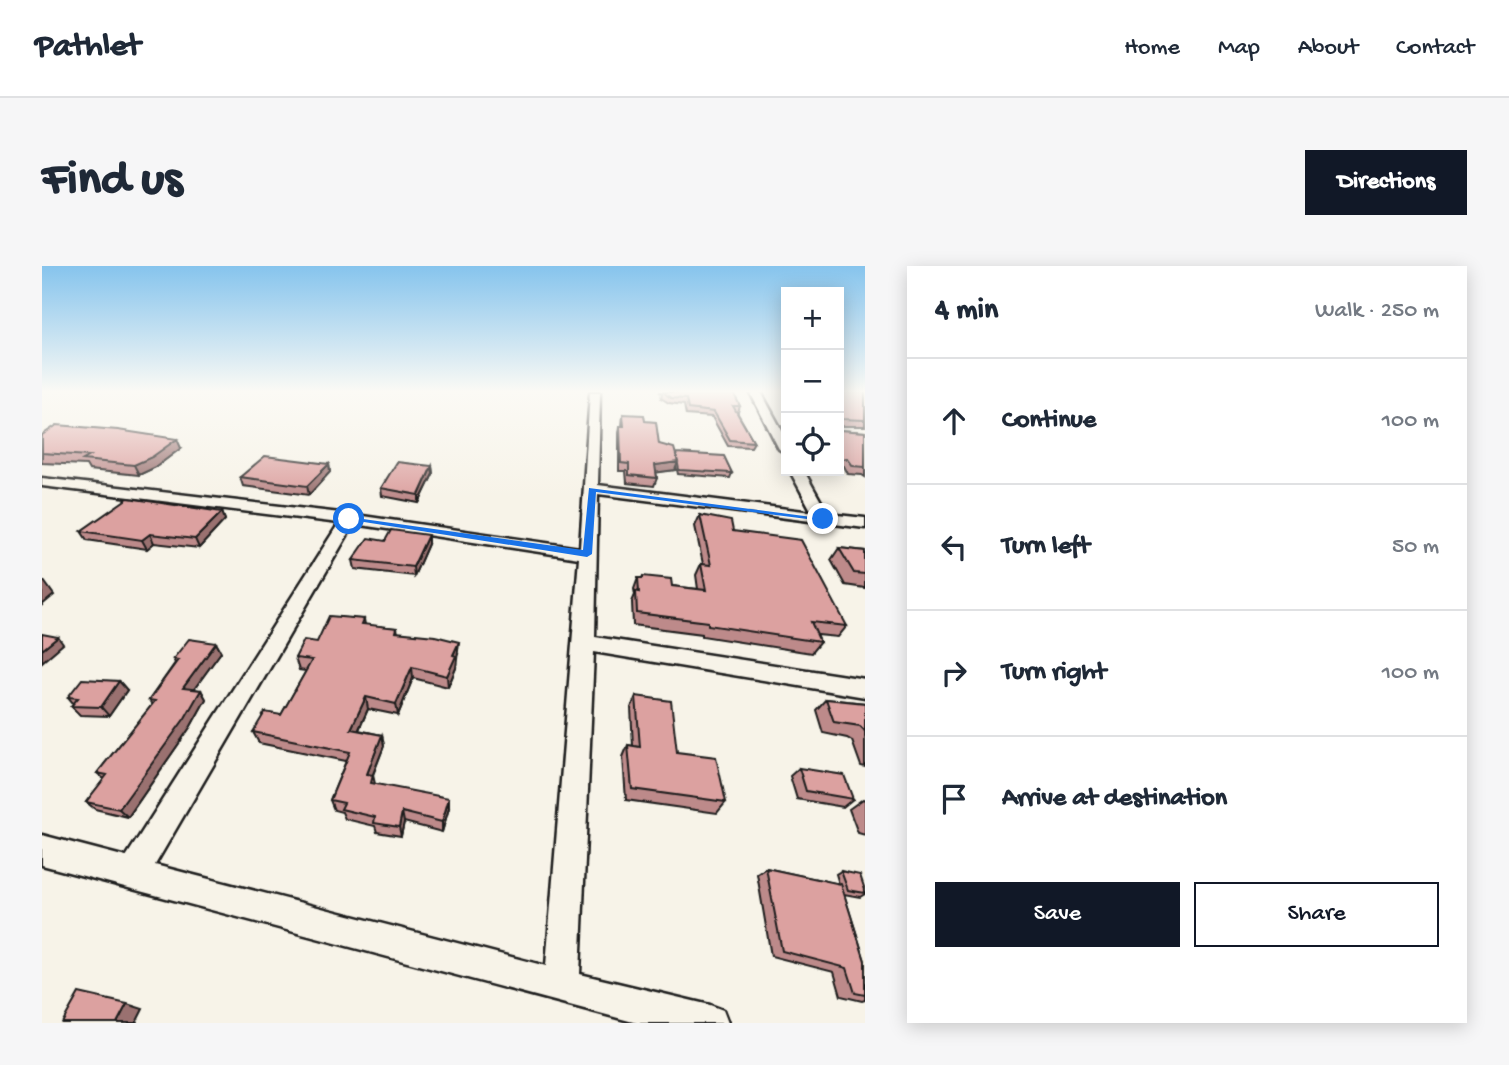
<!DOCTYPE html>
<meta charset="utf-8">
<style>
:root{--surface:#fff;--page:#f6f6f7;--text:#1f2937;--muted:#747a83;--line:#e0e1e3;--accent:#111827}
body{margin:0;font-family:"Gochi Hand",sans-serif;background:var(--page);color:var(--text)}
.controls{position:absolute;right:21px;top:21px;display:grid;overflow:hidden;border-radius:0px;box-shadow:0 4px 18px #0003}
.controls button{width:63px;height:63px;display:grid;place-items:center;padding:0;border:0;border-bottom:2px solid var(--line);background:var(--surface);color:var(--text);font:35px sans-serif}
.stop{position:absolute;width:21px;height:21px;margin:-16px;border:5px solid #1a73e8;border-radius:50%;background:#fff}
.stop.end{background:#1a73e8;border-color:#fff;box-shadow:0 2px 7px #0008}
.list{margin:0;padding:0;list-style:none}
h2{display:flex;justify-content:space-between;align-items:center;height:91px;margin:0;padding:0 28px;font-size:30px}
h2 small{font-size:23px;font-weight:400;color:var(--muted)}
.list li{display:grid;grid-template-columns:46px 1fr auto;gap:21px;align-items:center;box-sizing:border-box;height:126px;padding:0 28px;border-top:2px solid var(--line)}
.list b{display:block;font-size:26px;white-space:nowrap}
.list em{font-size:23px;font-style:normal;color:var(--muted)}
.actions{display:flex;gap:14px;padding:21px 28px}
.actions a{flex:1;padding:16px 0;border:2px solid var(--accent);border-radius:0px;text-align:center;font-size:24px;color:var(--accent)}
.actions .main{background:var(--accent);color:#fff}
.icon{flex:none;width:38px;height:38px;fill:none;stroke:currentColor;stroke-width:2;stroke-linecap:round;stroke-linejoin:round}
.map{position:relative;flex:none;width:823px;height:757px;overflow:hidden;border-radius:0px}
header{display:flex;align-items:center;gap:42px;box-sizing:border-box;height:98px;padding:0 35px;background:var(--surface);border-bottom:2px solid var(--line)}
header strong{font-size:33px}
nav{display:flex;gap:38px;margin-inline-start:auto;font-size:24px}
.intro{display:flex;align-items:center;justify-content:space-between;box-sizing:border-box;height:168px;padding:0 42px}
h1{margin:0;font-size:49px}
.button{padding:18px 32px;border-radius:0px;background:var(--accent);color:#fff;font-size:24px;font-weight:700}
main{display:flex;gap:42px;padding:0 42px}
aside{flex:1;background:var(--surface);border-radius:0px;box-shadow:0 4px 18px #0003}
.map>svg:first-child{display:block}
</style>
<header>
<strong>Pathlet</strong>
<nav><a>Home</a><a>Map</a><a>About</a><a>Contact</a></nav>
</header>
<div class="intro"><h1>Find us</h1><a class="button">Directions</a></div>
<main>
<div class="map">
<svg width="823" height="757" viewBox="0 0 823 757">
<rect width="100%" height="100%" fill="#f7f3e8"/>
<filter id="ink" filterUnits="userSpaceOnUse"><feTurbulence type="fractalNoise" baseFrequency=".0143" numOctaves="2"/><feDisplacementMap in="SourceGraphic" scale="14" xChannelSelector="R" yChannelSelector="G"/><feConvolveMatrix kernelMatrix="1 2 1 2 8 2 1 2 1" color-interpolation-filters="sRGB"/></filter>
<g filter="url(#ink)">
<g fill="none" stroke-linecap="round" stroke-linejoin="round">
<g stroke="#1c1c1c" stroke-width="5">
<path id="minor" d="M 548,126 L 558,126 L 556,219 L 770,246 L 748,205 L 762,205 L 786,248 L 823,252 L 823,262 L 556,228 L 553,371 L 823,413 L 823,431 L 552,386 L 538,708 L 668,739 L 681,744 L 686,757 L 595,757 L 0,599 L 0,569 L 84,591 L 297,257 L 0,220 L 0,212 L 307,248 L 538,282 ZM 312,258 L 537,292 L 504,700 L 113,599 Z
M 708,126 L 719,126 L 744,172 L 744,187 L 737,183 Z"/>
</g>
<use href="#minor" fill="#f7f3e8" fill-rule="evenodd"/>
</g>
<path fill="#bd8a8a" stroke="#1c1c1c" stroke-width="2" d="M 617,126 L 691,126 L 698,140 L 696,146 L 695,146 L 712,176 L 709,181 L 686,180 L 670,151 L 644,149 L 642,139 L 627,137 L 619,132 L 620,127 Z
M 797,126 L 823,126 L 823,160 L 797,160 Z
M 581,148 L 603,155 L 617,178 L 634,188 L 690,207 L 688,212 L 636,208 L 634,200 L 633,204 L 614,206 L 615,212 L 612,220 L 585,217 L 584,205 L 577,205 L 577,167 L 578,160 L 580,160 Z
M 797,164 L 823,166 L 823,211 L 820,209 L 806,208 L 802,200 L 797,200 Z
M 0,169 L 139,182 L 114,201 L 97,209 L 47,204 L 44,199 L 0,197 Z
M 287,198 L 288,206 L 267,229 L 201,220 L 198,211 Z
M 390,200 L 391,208 L 377,237 L 340,230 L 339,222 Z
M 180,246 L 183,254 L 157,282 L 112,277 L 105,283 L 45,274 L 39,265 Z
M 658,249 L 691,265 L 805,360 L 796,371 L 775,369 L 778,376 L 769,387 L 660,370 L 660,368 L 591,359 L 590,336 L 593,329 L 592,323 L 596,312 L 600,312 L 601,310 L 630,320 L 656,323 L 654,309 L 659,298 L 661,298 L 653,260 Z
M 343,275 L 386,278 L 372,310 L 313,303 L 311,294 Z
M 797,282 L 823,285 L 823,322 L 803,319 L 789,294 Z
M 322,353 L 323,359 L 355,362 L 356,367 L 416,388 L 414,392 L 414,402 L 406,421 L 371,412 L 356,449 L 326,443 L 317,464 L 340,469 L 342,480 L 331,509 L 333,518 L 407,542 L 400,566 L 362,556 L 359,570 L 335,566 L 333,560 L 303,553 L 300,546 L 292,544 L 288,534 L 304,495 L 217,477 L 211,466 L 239,449 L 264,405 L 257,404 L 253,392 L 275,376 Z
M 174,377 L 179,386 L 152,423 L 159,424 L 164,433 L 149,460 L 86,551 L 53,543 L 44,536 L 62,513 L 55,507 L 110,439 L 107,434 L 133,397 L 131,393 Z
M 77,415 L 85,424 L 67,450 L 38,449 L 29,440 L 31,437 L 26,431 Z
M 594,430 L 635,486 L 684,536 L 675,547 L 584,534 L 581,491 L 586,479 L 591,480 L 589,442 Z
M 784,433 L 823,437 L 823,501 L 819,500 L 810,475 L 805,472 L 781,467 L 774,444 Z
M 757,502 L 811,533 L 801,541 L 755,533 L 748,510 Z
M 821,533 L 823,534 L 823,569 L 816,567 L 807,543 Z
M 724,602 L 797,618 L 794,608 L 799,605 L 823,624 L 823,628 L 818,631 L 802,628 L 823,695 L 823,734 L 820,735 L 799,730 L 792,706 L 729,690 L 715,608 Z"/>
<path fill="#9a7170" stroke="#1c1c1c" stroke-width="2" d="M 135,173 L 139,182 L 114,201 L 97,209 L 92,199 Z
M 636,196 L 633,204 L 611,207 L 613,199 Z
M 287,198 L 288,206 L 267,229 L 265,220 Z
M 390,200 L 391,208 L 377,237 L 377,229 Z
M 180,246 L 183,254 L 157,282 L 153,273 Z
M 108,268 L 112,277 L 105,283 L 100,274 Z
M 386,269 L 386,278 L 372,310 L 371,301 Z
M 2,315 L 12,329 L 0,339 L 0,316 Z
M 16,371 L 21,378 L 0,396 L 0,384 Z
M 417,376 L 414,402 L 406,421 L 405,410 L 411,389 Z
M 174,377 L 179,386 L 147,430 L 141,422 Z
M 370,401 L 371,412 L 356,449 L 354,438 Z
M 77,415 L 85,424 L 67,450 L 59,441 Z
M 159,424 L 164,433 L 149,460 L 86,551 L 77,543 Z
M 324,431 L 326,443 L 312,474 L 309,463 Z
M 340,469 L 342,480 L 327,518 L 325,508 Z
M 407,532 L 407,542 L 400,566 L 400,556 Z
M 360,546 L 362,556 L 359,570 L 357,561 Z
M 85,738 L 101,743 L 94,757 L 75,757 Z"/>
<path fill="#dca1a0" stroke="#1c1c1c" stroke-width="2" d="M 621,126 L 691,126 L 698,140 L 691,140 L 712,176 L 688,174 L 672,146 L 646,143 L 644,133 L 629,132 Z
M 797,126 L 823,126 L 823,154 L 799,153 L 797,151 Z
M 581,148 L 602,149 L 603,155 L 614,156 L 617,178 L 632,182 L 636,196 L 613,199 L 615,212 L 587,209 L 587,198 L 579,197 L 578,160 L 582,160 Z
M 15,159 L 76,164 L 135,173 L 110,191 L 92,199 L 41,194 L 48,190 L 0,187 L 0,169 Z
M 797,164 L 823,166 L 823,201 L 811,200 L 806,193 L 797,192 Z
M 634,187 L 682,190 L 690,207 L 637,204 Z
M 223,190 L 287,198 L 265,220 L 198,211 Z
M 355,196 L 390,200 L 377,229 L 339,222 Z
M 86,232 L 180,246 L 153,273 L 108,268 L 100,274 L 39,265 Z
M 658,249 L 689,255 L 691,265 L 759,274 L 805,360 L 769,356 L 778,376 L 666,359 L 666,356 L 595,347 L 594,325 L 597,326 L 596,312 L 601,312 L 601,310 L 629,313 L 630,320 L 664,324 L 659,298 L 669,299 Z
M 349,264 L 386,269 L 371,301 L 311,294 L 326,272 L 343,275 Z
M 797,282 L 823,285 L 823,308 L 812,307 Z
M 287,350 L 322,353 L 320,358 L 355,362 L 354,366 L 393,370 L 417,376 L 411,389 L 414,390 L 405,410 L 370,401 L 354,438 L 324,431 L 309,463 L 340,469 L 325,508 L 331,509 L 329,517 L 407,532 L 400,556 L 360,546 L 357,561 L 332,557 L 333,551 L 299,543 L 302,537 L 288,534 L 308,486 L 211,466 L 223,446 L 239,449 L 270,394 L 253,392 L 262,374 L 275,376 Z
M 0,368 L 16,371 L 0,384 Z
M 147,373 L 174,377 L 141,422 L 159,424 L 143,452 L 77,543 L 44,536 L 65,509 L 55,507 L 113,435 L 107,434 L 136,394 L 131,393 Z
M 40,413 L 77,415 L 59,441 L 29,440 L 36,432 L 26,431 Z
M 594,430 L 629,435 L 635,486 L 674,491 L 684,536 L 590,523 L 586,479 L 598,481 Z
M 784,433 L 823,437 L 823,466 L 822,464 L 818,460 L 792,456 Z
M 757,502 L 802,509 L 811,533 L 764,525 Z
M 724,602 L 799,618 L 823,695 L 823,729 L 813,727 L 805,702 L 740,685 Z
M 799,605 L 818,609 L 823,624 L 823,627 L 806,624 Z
M 37,727 L 85,738 L 75,757 L 20,757 Z"/>
</g>
<linearGradient id="sky" x2="0" y2="1"><stop stop-color="#86c4ed"/><stop offset="0.54" stop-color="#fbfaf5"/><stop offset="1" stop-color="#fbfaf5" stop-opacity="0"/></linearGradient>
<rect width="823" height="232" fill="url(#sky)"/>
<path fill="#1a73e8" d="M 547,222 L 785,253 L 781,255 L 554,226 L 550,288 L 545,291 L 303,253 L 307,251 L 541,284 Z"/>
</svg>
<div class="controls">
<button>+</button>
<button>−</button>
<button><svg class="icon" aria-label="locate" viewBox="0 0 24 24"><circle cx="12" cy="12" r="6"/><path d="M12 2v4M12 18v4M2 12h4M18 12h4"/></svg></button>
</div>
<div class="stop" style="left:307px;top:253px"></div>
<div class="stop end" style="left:781px;top:253px"></div>
</div>
<aside>
<h2>4 min<small>Walk · 250 m</small></h2>
<ul class="list">
<li><svg class="icon" aria-label="ahead" viewBox="0 0 24 24"><path d="M12 20V5M6 11l6-6 6 6"/></svg><div><b>Continue</b></div><em>100 m</em></li>
<li><svg class="icon" aria-label="left" viewBox="0 0 24 24"><path d="M17 20v-9H6M10 6l-5 5 5 5"/></svg><div><b>Turn left</b></div><em>50 m</em></li>
<li><svg class="icon" aria-label="right" viewBox="0 0 24 24"><path d="M7 20v-9h11M14 6l5 5-5 5"/></svg><div><b>Turn right</b></div><em>100 m</em></li>
<li><svg class="icon" aria-label="arrive" viewBox="0 0 24 24"><path d="M6 21V4h12l-3 4 3 4H6"/></svg><div><b>Arrive at destination</b></div></li>
</ul>
<div class="actions"><a class="main">Save</a><a>Share</a></div>
</aside>
</main>
